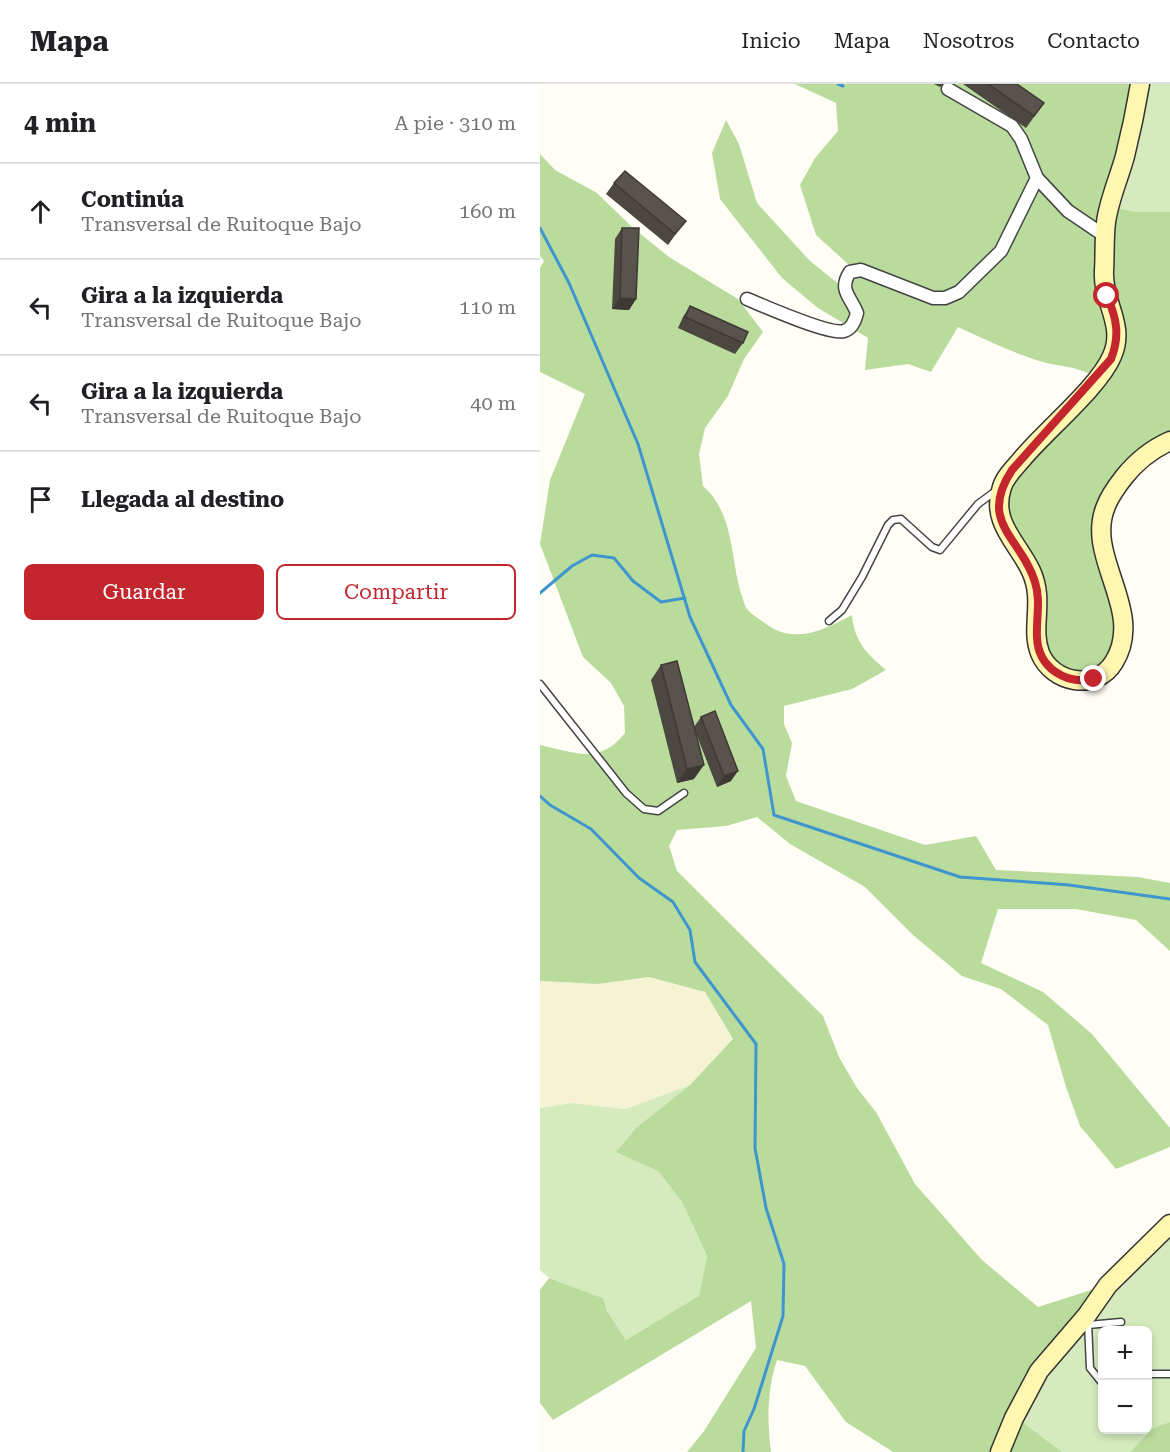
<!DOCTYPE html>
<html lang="es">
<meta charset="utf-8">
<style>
:root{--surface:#fff;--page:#f2f2f2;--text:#202124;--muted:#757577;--line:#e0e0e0;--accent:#c4262e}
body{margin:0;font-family:"Roboto Serif",serif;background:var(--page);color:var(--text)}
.controls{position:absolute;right:18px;bottom:18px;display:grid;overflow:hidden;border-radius:9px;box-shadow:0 3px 9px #0003}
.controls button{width:54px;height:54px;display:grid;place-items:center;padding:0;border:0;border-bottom:2px solid var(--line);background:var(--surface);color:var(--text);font:30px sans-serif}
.stop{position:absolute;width:18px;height:18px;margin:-14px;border:4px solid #c4262e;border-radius:50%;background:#fff}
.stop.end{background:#c4262e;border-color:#fff;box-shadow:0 2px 6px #0008}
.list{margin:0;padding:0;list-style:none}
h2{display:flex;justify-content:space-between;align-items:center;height:78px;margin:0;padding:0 24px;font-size:26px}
h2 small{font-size:20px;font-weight:400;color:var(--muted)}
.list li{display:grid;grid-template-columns:39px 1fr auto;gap:18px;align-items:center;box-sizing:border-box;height:96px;padding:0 24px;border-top:2px solid var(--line)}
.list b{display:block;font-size:22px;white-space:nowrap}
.list p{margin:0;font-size:20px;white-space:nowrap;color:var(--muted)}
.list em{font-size:20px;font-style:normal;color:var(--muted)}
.actions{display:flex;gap:12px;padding:18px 24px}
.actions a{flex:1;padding:14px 0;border:2px solid var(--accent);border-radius:9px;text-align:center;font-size:21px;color:var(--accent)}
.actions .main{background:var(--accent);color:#fff}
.icon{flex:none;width:33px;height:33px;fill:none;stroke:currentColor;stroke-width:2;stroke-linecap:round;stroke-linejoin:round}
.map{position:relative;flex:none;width:630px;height:1368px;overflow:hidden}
header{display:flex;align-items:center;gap:36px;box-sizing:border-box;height:84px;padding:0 30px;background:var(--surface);border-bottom:2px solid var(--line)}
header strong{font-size:28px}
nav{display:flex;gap:33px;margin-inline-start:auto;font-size:21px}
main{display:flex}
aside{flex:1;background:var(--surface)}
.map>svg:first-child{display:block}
</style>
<header>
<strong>Mapa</strong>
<nav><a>Inicio</a><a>Mapa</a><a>Nosotros</a><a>Contacto</a></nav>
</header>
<main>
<aside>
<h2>4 min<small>A pie · 310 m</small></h2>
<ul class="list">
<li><svg class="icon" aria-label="ahead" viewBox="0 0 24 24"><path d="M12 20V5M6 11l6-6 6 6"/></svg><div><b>Continúa</b><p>Transversal de Ruitoque Bajo</p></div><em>160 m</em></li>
<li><svg class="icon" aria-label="left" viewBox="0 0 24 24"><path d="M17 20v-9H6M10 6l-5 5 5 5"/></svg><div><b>Gira a la izquierda</b><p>Transversal de Ruitoque Bajo</p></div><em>110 m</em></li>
<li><svg class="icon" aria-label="left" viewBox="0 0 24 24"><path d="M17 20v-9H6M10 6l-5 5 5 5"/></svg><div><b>Gira a la izquierda</b><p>Transversal de Ruitoque Bajo</p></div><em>40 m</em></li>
<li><svg class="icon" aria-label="arrive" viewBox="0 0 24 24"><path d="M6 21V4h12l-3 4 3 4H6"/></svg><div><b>Llegada al destino</b></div></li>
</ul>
<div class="actions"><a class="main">Guardar</a><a>Compartir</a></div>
</aside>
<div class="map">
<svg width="630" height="1368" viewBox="0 0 630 1368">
<rect width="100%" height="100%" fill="#fffdf5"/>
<path fill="#f6f3d4" d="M 109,893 L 165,908 L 193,956 L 150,1001 L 86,1025 L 31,1019 L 0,1024 L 0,897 L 58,900 Z"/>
<path fill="#d5ebbd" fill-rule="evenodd" d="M 602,0 L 630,0 L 630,128 L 596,128 L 572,123 Z
M 150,1001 L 97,1043 L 118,1087 L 142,1118 L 167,1172 L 159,1213 L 86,1256 L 67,1227 L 63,1214 L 9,1194 L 0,1186 L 0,1024 L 31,1019 L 86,1025 Z
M 630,1140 L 630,1338 L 613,1344 L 590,1368 L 522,1368 L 476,1333 L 488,1308 ZM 562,1246 L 608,1246 L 608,1346 L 562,1346 Z"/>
<path fill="#b9dc9c" d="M 255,0 L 602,0 L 572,123 L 596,128 L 630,128 L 630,357 L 567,423 L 582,568 L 544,597 L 504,573 L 501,524 L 471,453 L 465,401 L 558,294 C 533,280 521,284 496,276 C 469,267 444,255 418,243 L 391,288 L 368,280 L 325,286 L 328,254 L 278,224 L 242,194 L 180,115 L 172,69 L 186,36 L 199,60 L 217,119 L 270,177 L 300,201 L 309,181 L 276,151 L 260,101 L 275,74 L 298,47 L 296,19 Z
M 0,70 L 15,86 L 57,109 L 92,143 L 129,173 L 198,215 L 223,248 L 204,275 L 188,312 L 165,344 L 159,370 L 163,402 C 194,429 190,472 201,509 C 203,514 204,522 208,526 C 212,531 221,536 226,540 C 255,561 284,546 312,531 C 314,557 327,570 346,586 L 312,605 L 244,622 L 244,640 L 252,659 L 246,692 L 256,717 L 385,761 L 436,752 L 456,786 L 598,793 L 630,799 L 630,867 L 596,836 L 536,825 L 458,825 L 441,879 L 503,908 L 552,950 L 630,1044 L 630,1063 L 576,1085 L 540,1042 L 526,1003 L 508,941 L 461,905 L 422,892 L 373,851 L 325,803 L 250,760 L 217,733 L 186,742 L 137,746 L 129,762 L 137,787 L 283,932 L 299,973 L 317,1004 L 336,1028 L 375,1100 L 442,1176 L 498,1223 L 570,1200 L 476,1333 L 522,1368 L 353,1368 L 306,1338 L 265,1282 L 237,1276 C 227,1306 227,1337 231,1368 L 147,1368 L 164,1347 L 216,1264 L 211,1217 L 13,1336 L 0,1319 L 0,1206 L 9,1194 L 63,1214 L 67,1227 L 86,1256 L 159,1212 L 167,1172 L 142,1118 L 118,1087 L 76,1068 L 97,1043 L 150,1001 L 193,955 L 165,908 L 109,893 L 58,900 L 0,897 L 0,661 C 34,668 59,682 85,649 L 84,622 L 71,599 L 43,573 L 0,460 L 10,396 L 45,310 L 0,288 L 0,184 L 4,177 L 0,172 Z
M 630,1338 L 630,1368 L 590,1368 L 613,1344 Z"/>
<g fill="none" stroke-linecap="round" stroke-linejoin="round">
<path stroke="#3f96cf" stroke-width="3" d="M 298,0 L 303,2
M 0,144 L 29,199 L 98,360 L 150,533 L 191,621 L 223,665 L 234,731 L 420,793 L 529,801 L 630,815
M 0,509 L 32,482 L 52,471 L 74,474 L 93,497 L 121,518 L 145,514
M 0,712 L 10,721 L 51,745 L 99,794 L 133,818 L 150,846 L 155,878 L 216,960 L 215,1064 L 226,1124 L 244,1180 L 243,1232 L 214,1325 L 204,1347 L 203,1368"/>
<g stroke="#444" stroke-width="9">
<path id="lane" d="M 289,537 L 302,526 L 322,493 L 348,441 L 353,436 L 361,435 L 392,463 L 400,466 L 438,420 L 457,406
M 0,600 L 86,709 L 104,725 L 118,727 L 144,709
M 548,1238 L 550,1284 L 562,1299
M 548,1241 L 581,1238
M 608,1290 L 630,1290"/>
</g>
<g stroke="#444" stroke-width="15">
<path id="street" d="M 408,5 L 472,42 L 481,55 L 497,94
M 207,215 C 224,222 289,251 304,247 C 312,245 315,237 317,229 C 311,213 298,206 310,188 L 321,186 L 393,214 L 405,214 L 419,208 L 461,167 L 497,94 L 528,127 L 565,152"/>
</g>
<g stroke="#333" stroke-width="21">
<path id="secondary" d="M 600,0 C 596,24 591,48 585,72 C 579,94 569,116 566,138 C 564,154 565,171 564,187 C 562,218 586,241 572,272 C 559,303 505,347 482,375 C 475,383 465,393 462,403 C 450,438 478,459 491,487 C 505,517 490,543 500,569 C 512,599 556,608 574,578 C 606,526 544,473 566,422 C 570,411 577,402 584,393 C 596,378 612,365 630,357
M 460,1368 L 474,1334 L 499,1287 L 547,1231 L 568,1201 L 630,1140"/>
</g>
<use href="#lane" stroke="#fff" stroke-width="6"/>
<use href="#street" stroke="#fff" stroke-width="12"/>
<use href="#secondary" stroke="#fff6b0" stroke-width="18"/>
</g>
<path fill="#4d4742" d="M 394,0 L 403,0 L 400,3 Z
M 423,0 L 477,0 L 504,19 L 486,44 Z
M 74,99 L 138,147 L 128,161 L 66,110 Z
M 82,144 L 96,215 L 89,226 L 72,225 L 75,155 Z
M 150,222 L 203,259 L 195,270 L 138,244 L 143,233 Z
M 121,581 L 154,643 L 161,633 L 191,697 L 177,703 L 157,652 L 154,695 L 137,699 L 111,596 Z"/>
<path fill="#3f3936" d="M 80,214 L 96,215 L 89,226 L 72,225 Z
M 164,681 L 154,695 L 137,699 L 147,685 Z
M 198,687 L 191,697 L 177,703 L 184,692 Z"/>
<path fill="#5a524d" stroke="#3f3936" stroke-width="1.5" d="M 448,0 L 477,0 L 504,19 L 494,32 Z
M 85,87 L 146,137 L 135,150 L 74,99 Z
M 82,144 L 99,144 L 96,215 L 80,214 Z
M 150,222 L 208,248 L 203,259 L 145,233 Z
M 137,577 L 164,681 L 147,685 L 121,581 Z
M 175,627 L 198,687 L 184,692 L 161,633 Z"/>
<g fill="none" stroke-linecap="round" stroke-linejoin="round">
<path stroke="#c4262e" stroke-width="8" d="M 554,595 C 526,601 498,584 497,553 C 496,534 501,517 495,498 C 482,454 437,439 472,386 L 571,275 C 580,252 577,235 567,212"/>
</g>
</svg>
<div class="controls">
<button>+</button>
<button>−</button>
</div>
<div class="stop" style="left:567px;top:212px"></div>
<div class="stop end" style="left:554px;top:595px"></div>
</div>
</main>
